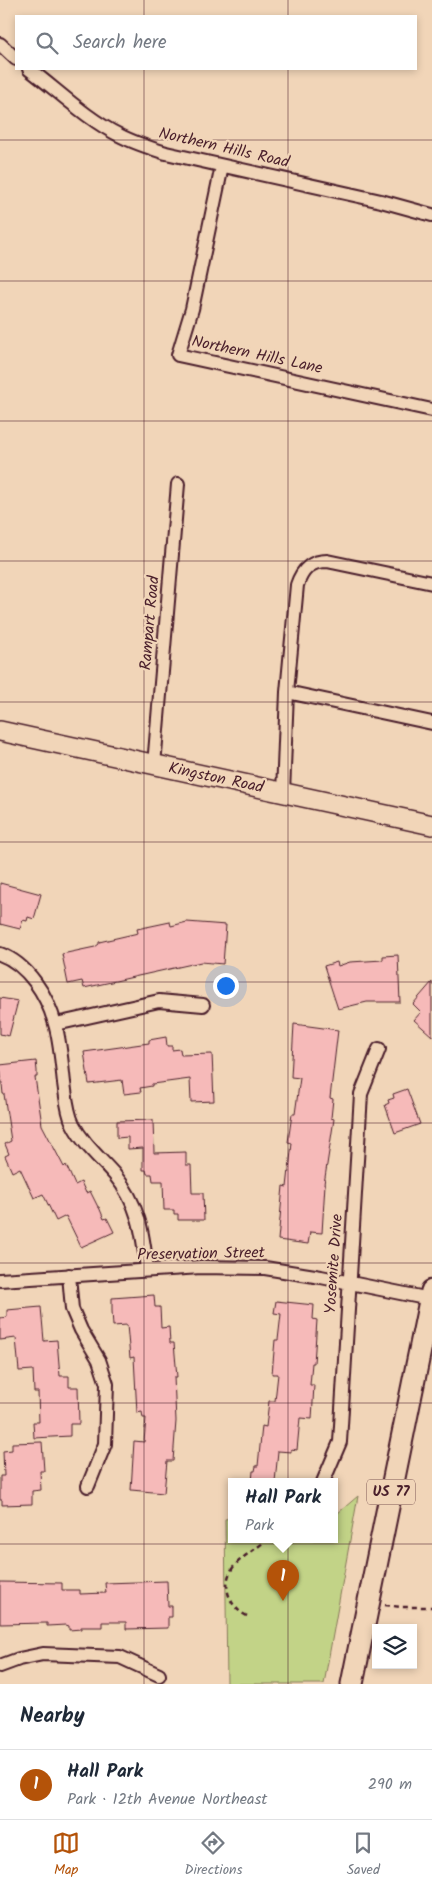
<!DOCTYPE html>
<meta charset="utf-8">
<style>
:root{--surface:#fff;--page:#f6f6f7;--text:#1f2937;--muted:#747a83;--line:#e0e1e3;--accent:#b45309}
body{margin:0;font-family:Kalam,sans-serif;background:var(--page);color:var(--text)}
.controls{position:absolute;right:15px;bottom:15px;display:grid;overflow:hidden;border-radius:0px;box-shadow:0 2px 8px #0003}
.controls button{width:45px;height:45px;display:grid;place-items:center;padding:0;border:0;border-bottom:1px solid var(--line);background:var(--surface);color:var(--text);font:25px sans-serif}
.you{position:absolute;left:225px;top:985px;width:18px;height:18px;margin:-12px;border:4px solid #fff;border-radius:50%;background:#1a73e8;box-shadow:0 0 0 8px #1a73e833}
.badge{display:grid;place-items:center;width:32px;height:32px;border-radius:50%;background:var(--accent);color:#fff;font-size:16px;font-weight:700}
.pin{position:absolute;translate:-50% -41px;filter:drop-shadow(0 1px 2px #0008)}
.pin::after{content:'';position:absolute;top:26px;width:18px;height:15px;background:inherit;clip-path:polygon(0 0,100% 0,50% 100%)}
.popup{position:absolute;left:228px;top:1478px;width:110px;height:65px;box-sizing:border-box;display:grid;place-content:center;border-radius:0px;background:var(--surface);filter:drop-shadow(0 1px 4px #0005);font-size:16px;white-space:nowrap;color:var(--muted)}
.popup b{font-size:19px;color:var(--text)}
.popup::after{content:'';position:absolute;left:50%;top:100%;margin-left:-10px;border:10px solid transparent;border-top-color:var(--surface)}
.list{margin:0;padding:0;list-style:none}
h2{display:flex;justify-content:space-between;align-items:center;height:65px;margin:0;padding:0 20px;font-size:21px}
h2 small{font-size:16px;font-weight:400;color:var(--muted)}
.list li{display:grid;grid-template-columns:32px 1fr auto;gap:15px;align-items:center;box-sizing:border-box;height:70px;padding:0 20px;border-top:1px solid var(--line)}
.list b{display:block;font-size:19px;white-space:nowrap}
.list p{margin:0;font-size:16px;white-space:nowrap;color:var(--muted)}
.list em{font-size:16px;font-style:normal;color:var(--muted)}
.icon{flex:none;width:28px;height:28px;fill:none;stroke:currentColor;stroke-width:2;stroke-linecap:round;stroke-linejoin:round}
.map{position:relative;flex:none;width:432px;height:1684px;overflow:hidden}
.search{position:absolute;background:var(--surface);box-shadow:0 2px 8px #0003;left:15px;right:15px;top:15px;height:55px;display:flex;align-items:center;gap:12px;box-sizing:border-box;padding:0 18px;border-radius:0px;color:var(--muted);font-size:19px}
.sheet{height:135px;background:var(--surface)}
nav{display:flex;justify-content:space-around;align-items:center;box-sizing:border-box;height:70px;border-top:1px solid var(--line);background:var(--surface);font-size:14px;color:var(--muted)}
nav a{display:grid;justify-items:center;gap:2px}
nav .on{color:var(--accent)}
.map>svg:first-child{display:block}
</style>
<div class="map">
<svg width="432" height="1684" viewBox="0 0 432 1684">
<rect width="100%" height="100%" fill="#f1d5b8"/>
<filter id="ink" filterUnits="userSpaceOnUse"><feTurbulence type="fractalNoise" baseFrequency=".02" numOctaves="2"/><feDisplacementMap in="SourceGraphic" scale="10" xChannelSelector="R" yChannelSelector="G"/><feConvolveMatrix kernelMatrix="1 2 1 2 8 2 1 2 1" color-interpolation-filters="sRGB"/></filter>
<g filter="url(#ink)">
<path fill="#c2d387" stroke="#867959" d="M 358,1496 L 324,1684 L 227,1684 L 225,1519 L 232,1518 L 232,1540 L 334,1540 L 334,1514 L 338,1513 Z"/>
<path fill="#f6bab9" stroke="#4a1f2b" d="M 0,883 L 41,894 L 34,919 L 28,917 L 27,921 L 23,920 L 20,929 L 0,924 Z
M 170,922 L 171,926 L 187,922 L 226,925 L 223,964 L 201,962 L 84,988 L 82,981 L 68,984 L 62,954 L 95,947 L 99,944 L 99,942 L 138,933 L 137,929 Z
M 398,955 L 400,1002 L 367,1002 L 338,1009 L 324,966 L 337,962 L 338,966 L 350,962 L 383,960 L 383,956 Z
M 432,982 L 432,1036 L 414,1020 L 421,1012 L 413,1004 Z
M 0,998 L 18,1001 L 9,1036 L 0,1034 Z
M 294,1024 L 338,1030 L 330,1098 L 333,1099 L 331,1118 L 334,1119 L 324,1184 L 325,1184 L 322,1233 L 310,1232 L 308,1244 L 278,1240 L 283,1186 L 287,1187 L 292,1143 L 288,1142 L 292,1114 L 295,1114 L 300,1078 L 291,1077 Z
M 166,1037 L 167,1046 L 172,1046 L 172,1050 L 180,1049 L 181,1055 L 212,1054 L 214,1101 L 191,1102 L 190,1079 L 152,1084 L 152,1086 L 140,1088 L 141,1092 L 124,1094 L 122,1080 L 89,1084 L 84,1052 L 149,1043 L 149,1040 Z
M 36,1061 L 37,1071 L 37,1077 L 35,1077 L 42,1125 L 64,1167 L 66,1165 L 75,1185 L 81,1182 L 86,1193 L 90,1191 L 98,1207 L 99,1207 L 104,1219 L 107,1218 L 114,1232 L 81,1247 L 66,1216 L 56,1221 L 43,1194 L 34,1198 L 20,1168 L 12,1172 L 5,1156 L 9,1154 L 5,1144 L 11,1141 L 4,1094 L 3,1094 L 0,1065 Z
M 407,1089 L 420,1124 L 395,1133 L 385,1105 L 389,1103 L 388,1100 L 394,1098 L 393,1094 Z
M 153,1120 L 154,1153 L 186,1152 L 186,1165 L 191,1165 L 192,1193 L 203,1193 L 204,1220 L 178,1220 L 178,1214 L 174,1214 L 174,1210 L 164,1210 L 163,1181 L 153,1181 L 152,1174 L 147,1174 L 146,1170 L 143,1170 L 143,1148 L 128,1149 L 128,1137 L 117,1138 L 117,1121 Z
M 154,1295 L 155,1307 L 160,1307 L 161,1328 L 169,1327 L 170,1343 L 174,1343 L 177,1377 L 174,1377 L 176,1421 L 173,1461 L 167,1461 L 164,1493 L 131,1490 L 134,1441 L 144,1442 L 146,1418 L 143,1418 L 142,1412 L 137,1413 L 134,1357 L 130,1358 L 127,1325 L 113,1326 L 112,1311 L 112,1298 Z
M 276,1301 L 314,1305 L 313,1319 L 317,1320 L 314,1363 L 312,1363 L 310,1385 L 314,1385 L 312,1419 L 300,1418 L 297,1450 L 291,1449 L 291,1452 L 278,1451 L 275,1482 L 252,1482 L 253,1471 L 255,1471 L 256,1466 L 258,1466 L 262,1426 L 266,1427 L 269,1401 L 275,1401 L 278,1374 L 272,1374 L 275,1340 L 278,1340 L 281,1314 L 274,1313 Z
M 41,1307 L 44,1341 L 57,1340 L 60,1376 L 69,1376 L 69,1387 L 78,1387 L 79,1424 L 70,1424 L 70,1436 L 34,1438 L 33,1422 L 39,1422 L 38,1392 L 34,1392 L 33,1370 L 19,1371 L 16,1338 L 0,1340 L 0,1318 L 7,1317 L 7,1310 Z
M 42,1442 L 44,1471 L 40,1471 L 41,1490 L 32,1491 L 32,1504 L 2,1505 L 2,1500 L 0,1500 L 0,1476 L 4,1476 L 3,1451 L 12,1450 L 12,1443 Z
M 167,1581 L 168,1606 L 172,1606 L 172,1617 L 168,1617 L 168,1628 L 126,1629 L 126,1622 L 102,1622 L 102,1627 L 81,1627 L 81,1629 L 69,1630 L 69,1626 L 66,1625 L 47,1626 L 47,1623 L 0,1624 L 0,1582 L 62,1583 L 62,1590 L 80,1590 L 80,1594 L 106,1593 L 105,1583 Z"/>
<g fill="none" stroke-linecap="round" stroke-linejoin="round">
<g stroke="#4a1f2b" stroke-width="16">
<path id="street" d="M 0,44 L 16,59
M 29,69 C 57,90 88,120 119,135 C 134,143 150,148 166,153 L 381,201 L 432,215
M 222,166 L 192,309 L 178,355 L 432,410
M 287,692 L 432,723
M 154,765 L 178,484
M 283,793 L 287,692 L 297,585 C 302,570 310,561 327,561 L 432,583
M 0,954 C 14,959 26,970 35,982 C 58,1013 60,1046 64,1083 C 66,1096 67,1112 73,1124 C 83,1144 100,1158 114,1174 C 139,1204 143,1233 147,1270
M 56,1024 L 159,1001 L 203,1005
M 69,1275 L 72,1309 L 81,1330 L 99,1360 L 107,1384 L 105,1444 L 88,1486
M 0,1280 L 201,1267 L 265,1268 L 321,1277 L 430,1299
M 323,1482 L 340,1442 L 361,1094 L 379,1049
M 0,1666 L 19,1659 L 43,1654 L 120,1657 L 159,1675"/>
</g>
<g stroke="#4a1f2b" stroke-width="22">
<path id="secondary" d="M 0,731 L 432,825"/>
</g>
<g stroke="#4a1f2b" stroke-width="25">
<path id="primary" d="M 352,1684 L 432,1291"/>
</g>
<path stroke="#4a1f2b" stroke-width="2.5" stroke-dasharray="5 4" stroke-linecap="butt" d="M 385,1605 L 401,1607 L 432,1607
M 247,1616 C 230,1608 221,1586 232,1569 C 240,1557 256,1550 266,1540"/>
<use href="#street" stroke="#f1d5b8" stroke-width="12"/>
<use href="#secondary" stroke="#f1d5b8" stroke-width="19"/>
<use href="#primary" stroke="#f1d5b8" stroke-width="21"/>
</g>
</g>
<path fill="none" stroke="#4a1f2b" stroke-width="1" stroke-opacity="0.55" d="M 144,0 L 144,16M 288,0 L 288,16M 144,69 L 144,1684M 288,69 L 288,1684M 0,140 L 432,140M 0,281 L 432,281M 0,421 L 432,421M 0,561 L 432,561M 0,702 L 432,702M 0,842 L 432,842M 0,982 L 432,982M 0,1123 L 432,1123M 0,1263 L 432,1263M 0,1403 L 432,1403M 0,1544 L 432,1544"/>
<g text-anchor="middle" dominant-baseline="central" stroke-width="4.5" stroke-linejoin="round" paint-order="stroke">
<rect fill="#f1d5b8" stroke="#7c5655" stroke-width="1" x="367" y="1479.5" width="48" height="25" rx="4"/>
<g font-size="15" font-weight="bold" fill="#4a1f2b">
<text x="391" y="1492">US 77</text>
</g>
<g font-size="16" fill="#4a1f2b" stroke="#f1d5b8">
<text transform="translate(224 148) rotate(13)">Northern Hills Road</text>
<text transform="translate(257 355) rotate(12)">Northern Hills Lane</text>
<text transform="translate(150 623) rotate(-85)">Rampart Road</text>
<text transform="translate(216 778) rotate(12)">Kingston Road</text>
<text transform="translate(201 1254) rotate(-1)">Preservation Street</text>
<text transform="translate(334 1264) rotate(-86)">Yosemite Drive</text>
</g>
</g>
</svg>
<div class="controls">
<button><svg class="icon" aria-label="layers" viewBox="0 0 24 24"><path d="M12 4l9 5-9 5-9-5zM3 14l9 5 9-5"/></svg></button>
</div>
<div class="you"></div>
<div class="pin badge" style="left:283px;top:1601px">1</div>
<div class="popup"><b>Hall Park</b>Park</div>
<div class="search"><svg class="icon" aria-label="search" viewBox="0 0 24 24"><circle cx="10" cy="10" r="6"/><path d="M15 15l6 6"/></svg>Search here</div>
</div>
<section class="sheet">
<h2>Nearby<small></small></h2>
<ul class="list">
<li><span class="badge">1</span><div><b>Hall Park</b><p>Park · 12th Avenue Northeast</p></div><em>290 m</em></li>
</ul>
</section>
<nav>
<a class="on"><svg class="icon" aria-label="map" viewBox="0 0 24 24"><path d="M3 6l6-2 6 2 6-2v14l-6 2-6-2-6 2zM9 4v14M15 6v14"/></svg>Map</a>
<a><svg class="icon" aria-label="directions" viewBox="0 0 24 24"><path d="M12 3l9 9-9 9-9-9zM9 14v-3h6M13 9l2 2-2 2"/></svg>Directions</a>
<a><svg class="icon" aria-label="saved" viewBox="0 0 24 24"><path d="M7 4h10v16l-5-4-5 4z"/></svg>Saved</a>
</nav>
